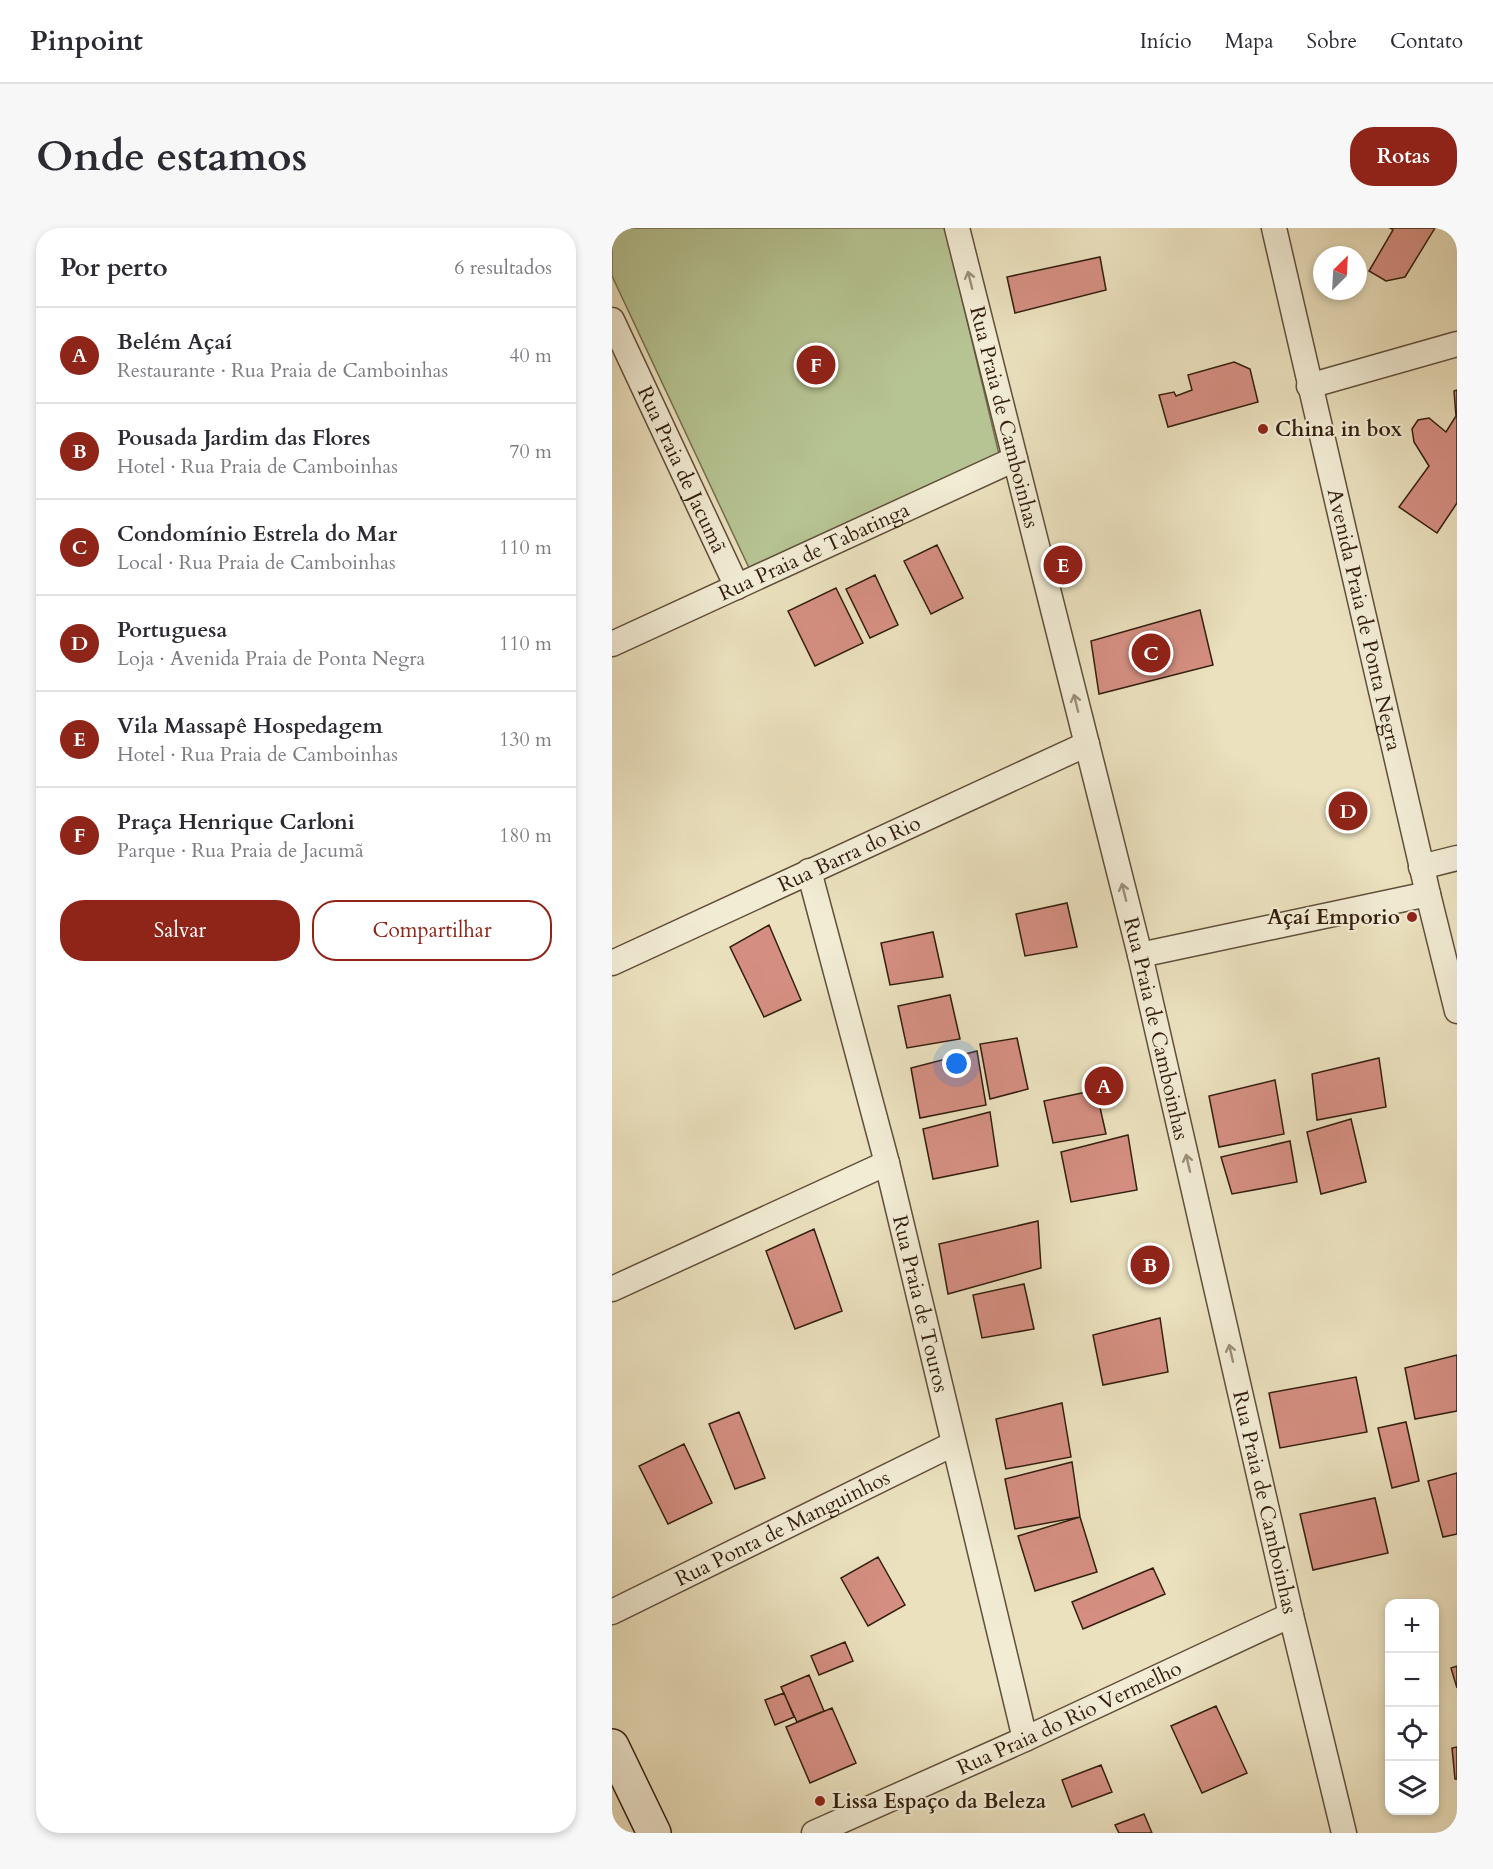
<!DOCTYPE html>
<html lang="pt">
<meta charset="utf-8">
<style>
:root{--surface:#fff;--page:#f7f7f7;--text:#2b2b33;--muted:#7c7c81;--line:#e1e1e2;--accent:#8f2418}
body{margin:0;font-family:Cardo,serif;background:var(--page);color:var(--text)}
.controls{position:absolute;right:18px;bottom:18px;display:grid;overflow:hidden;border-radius:12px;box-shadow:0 3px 9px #0003}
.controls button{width:54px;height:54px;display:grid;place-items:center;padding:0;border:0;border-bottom:2px solid var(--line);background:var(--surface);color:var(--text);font:30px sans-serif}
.compass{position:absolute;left:701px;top:18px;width:54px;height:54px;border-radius:50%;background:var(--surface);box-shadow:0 3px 9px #0003;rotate:24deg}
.you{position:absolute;left:345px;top:836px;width:21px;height:21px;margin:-15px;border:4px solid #fff;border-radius:50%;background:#1a73e8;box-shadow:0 0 0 9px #1a73e833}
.badge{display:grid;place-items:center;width:39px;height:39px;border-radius:50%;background:var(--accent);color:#fff;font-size:20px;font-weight:700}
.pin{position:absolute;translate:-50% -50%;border:3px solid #fff;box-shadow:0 2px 6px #0006}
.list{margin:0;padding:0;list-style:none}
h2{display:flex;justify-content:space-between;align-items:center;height:78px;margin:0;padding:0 24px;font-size:26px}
h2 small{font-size:20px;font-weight:400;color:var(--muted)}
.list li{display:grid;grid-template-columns:39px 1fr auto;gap:18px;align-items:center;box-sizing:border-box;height:96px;padding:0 24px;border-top:2px solid var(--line)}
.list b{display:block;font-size:22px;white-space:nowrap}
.list p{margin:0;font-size:20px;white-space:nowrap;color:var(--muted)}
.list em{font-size:20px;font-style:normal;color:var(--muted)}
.actions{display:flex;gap:12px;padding:18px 24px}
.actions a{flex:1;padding:14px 0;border:2px solid var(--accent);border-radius:24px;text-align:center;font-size:21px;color:var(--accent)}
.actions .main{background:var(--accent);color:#fff}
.icon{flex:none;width:33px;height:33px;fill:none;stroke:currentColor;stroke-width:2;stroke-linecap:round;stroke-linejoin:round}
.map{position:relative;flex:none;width:845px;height:1605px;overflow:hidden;border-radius:24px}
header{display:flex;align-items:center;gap:36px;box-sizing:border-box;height:84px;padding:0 30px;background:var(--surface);border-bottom:2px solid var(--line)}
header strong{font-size:28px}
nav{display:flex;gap:33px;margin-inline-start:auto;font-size:21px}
.intro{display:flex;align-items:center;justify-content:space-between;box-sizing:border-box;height:144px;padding:0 36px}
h1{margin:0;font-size:42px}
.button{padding:15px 27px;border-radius:24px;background:var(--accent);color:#fff;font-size:21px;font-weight:700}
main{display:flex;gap:36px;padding:0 36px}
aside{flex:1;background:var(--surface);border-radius:24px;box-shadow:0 3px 9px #0003}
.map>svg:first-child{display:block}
</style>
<header>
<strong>Pinpoint</strong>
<nav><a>Início</a><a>Mapa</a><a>Sobre</a><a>Contato</a></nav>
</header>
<div class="intro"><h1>Onde estamos</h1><a class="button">Rotas</a></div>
<main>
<aside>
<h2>Por perto<small>6 resultados</small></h2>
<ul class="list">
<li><span class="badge">A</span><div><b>Belém Açaí</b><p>Restaurante · Rua Praia de Camboinhas</p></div><em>40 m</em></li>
<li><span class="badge">B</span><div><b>Pousada Jardim das Flores</b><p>Hotel · Rua Praia de Camboinhas</p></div><em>70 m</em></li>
<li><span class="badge">C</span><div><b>Condomínio Estrela do Mar</b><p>Local · Rua Praia de Camboinhas</p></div><em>110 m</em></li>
<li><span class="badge">D</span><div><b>Portuguesa</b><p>Loja · Avenida Praia de Ponta Negra</p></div><em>110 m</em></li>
<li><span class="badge">E</span><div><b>Vila Massapê Hospedagem</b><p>Hotel · Rua Praia de Camboinhas</p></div><em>130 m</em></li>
<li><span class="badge">F</span><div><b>Praça Henrique Carloni</b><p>Parque · Rua Praia de Jacumã</p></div><em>180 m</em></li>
</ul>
<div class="actions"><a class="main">Salvar</a><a>Compartilhar</a></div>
</aside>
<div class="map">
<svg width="845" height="1605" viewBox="0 0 845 1605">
<rect width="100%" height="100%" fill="#ebe1be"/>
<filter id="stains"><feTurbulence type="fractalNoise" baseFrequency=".00333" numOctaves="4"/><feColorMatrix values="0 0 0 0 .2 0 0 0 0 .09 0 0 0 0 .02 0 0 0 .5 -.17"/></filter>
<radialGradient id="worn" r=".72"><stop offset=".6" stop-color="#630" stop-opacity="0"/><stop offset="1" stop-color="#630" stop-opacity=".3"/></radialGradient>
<path fill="#b6c392" stroke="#747050" stroke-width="1.5" d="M 0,0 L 333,0 L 387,226 L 138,342 L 0,48 Z"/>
<path fill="#d58f82" stroke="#331e0e" stroke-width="1.5" d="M 778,0 L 823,0 L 793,49 L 774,53 L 757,43 L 781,2 Z
M 488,29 L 494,62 L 403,85 L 395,49 Z
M 622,134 L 638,141 L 646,174 L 556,199 L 547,167 L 562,164 L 564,168 L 580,162 L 576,147 Z
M 845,162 L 845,275 L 825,305 L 787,279 L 817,238 L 802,214 L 800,201 L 806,192 L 817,190 L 834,204 L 844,188 L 842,163 Z
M 325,317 L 351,370 L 319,386 L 292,333 Z
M 263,347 L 286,397 L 258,410 L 234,361 Z
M 224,360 L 251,415 L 203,438 L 176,383 Z
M 588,382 L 601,437 L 487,466 L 479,413 Z
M 455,675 L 465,719 L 413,728 L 404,686 Z
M 157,697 L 189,772 L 152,789 L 118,719 Z
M 321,704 L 331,749 L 278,757 L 269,715 Z
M 338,767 L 348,811 L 295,820 L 286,778 Z
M 405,810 L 416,861 L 378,871 L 368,816 Z
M 365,823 L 374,877 L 308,890 L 299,840 Z
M 767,830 L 774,879 L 705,892 L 700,846 Z
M 663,852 L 672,906 L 607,919 L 597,868 Z
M 484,862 L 494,906 L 441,915 L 432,873 Z
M 378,884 L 386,938 L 321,951 L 311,901 Z
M 739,891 L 754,954 L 709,966 L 695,904 Z
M 516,907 L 525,962 L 459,974 L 449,924 Z
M 678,913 L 685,954 L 620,966 L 609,929 Z
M 426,993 L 429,1040 L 336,1066 L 327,1016 Z
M 202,1001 L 230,1083 L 183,1101 L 154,1023 Z
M 412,1056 L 422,1101 L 370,1110 L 361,1067 Z
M 548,1090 L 556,1144 L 491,1157 L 481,1107 Z
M 845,1127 L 845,1183 L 803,1191 L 793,1140 Z
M 744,1149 L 755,1204 L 668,1220 L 657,1165 Z
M 450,1175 L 459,1229 L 394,1241 L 384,1191 Z
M 127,1184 L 153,1250 L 123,1261 L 97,1196 Z
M 794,1194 L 807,1253 L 780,1260 L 766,1200 Z
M 72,1216 L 100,1275 L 56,1296 L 27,1238 Z
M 460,1234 L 468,1289 L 403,1301 L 393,1251 Z
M 845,1245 L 845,1306 L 831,1309 L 816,1253 Z
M 763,1270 L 776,1325 L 701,1342 L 688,1286 Z
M 468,1289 L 485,1344 L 423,1363 L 406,1308 Z
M 266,1329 L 293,1377 L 256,1398 L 229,1350 Z
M 541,1340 L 553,1366 L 471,1401 L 460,1374 Z
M 233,1414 L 241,1433 L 207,1447 L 199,1428 Z
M 845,1438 L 845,1460 L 839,1440 Z
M 197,1447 L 212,1483 L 185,1494 L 169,1459 Z
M 172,1465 L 182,1489 L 163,1497 L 153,1472 Z
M 604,1478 L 635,1545 L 590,1565 L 559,1498 Z
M 220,1480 L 244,1535 L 198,1555 L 174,1499 Z
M 845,1519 L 845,1551 L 843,1551 L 840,1520 Z
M 489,1537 L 500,1564 L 460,1579 L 450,1552 Z
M 532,1586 L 540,1605 L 507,1605 L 503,1597 Z"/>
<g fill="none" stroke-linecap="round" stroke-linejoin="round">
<g stroke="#614f3a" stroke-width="27">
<g id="minor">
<path id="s1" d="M 345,0 L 528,727 L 679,1387 L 732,1605"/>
<path id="s2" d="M 662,0 L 816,666 L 845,783"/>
<path id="s3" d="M 0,92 L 125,359"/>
<path d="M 697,158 L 845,116"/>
<path id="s4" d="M 0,416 L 403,231"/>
<path d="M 809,639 L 845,630"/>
<path id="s5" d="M 197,643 L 275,935 L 413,1511"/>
<path d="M 528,727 L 816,666"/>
<path id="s6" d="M 0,735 L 475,516"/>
<path d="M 0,1061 L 275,935"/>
<path id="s7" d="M 0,1384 L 341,1216"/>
<path id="s8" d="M 202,1605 L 413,1511 L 679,1387"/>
</g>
</g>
<g stroke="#331e0e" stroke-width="36">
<path id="secondary" d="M 0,1518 L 42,1605"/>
</g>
<use href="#minor" stroke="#f2ecd5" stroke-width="24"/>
<use href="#secondary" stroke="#f2ecd5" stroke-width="33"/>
</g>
<defs><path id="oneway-shaft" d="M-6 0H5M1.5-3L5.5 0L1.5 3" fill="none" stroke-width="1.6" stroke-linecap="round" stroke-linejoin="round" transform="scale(1.5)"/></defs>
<g stroke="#9c8f7b">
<use href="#oneway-shaft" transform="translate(358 52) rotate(-104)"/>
<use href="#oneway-shaft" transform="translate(464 475) rotate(-104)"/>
<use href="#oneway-shaft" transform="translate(512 664) rotate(-104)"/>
<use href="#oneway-shaft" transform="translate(576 935) rotate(-103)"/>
<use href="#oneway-shaft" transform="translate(619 1125) rotate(-103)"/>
</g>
<g fill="#8f2418" stroke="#f2ecd5" stroke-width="2">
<circle cx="651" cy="201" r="6"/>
<circle cx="800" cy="689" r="6"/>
<circle cx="208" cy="1573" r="6"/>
</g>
<g text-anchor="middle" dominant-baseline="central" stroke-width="4.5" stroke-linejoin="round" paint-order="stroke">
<g font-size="21" fill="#331e0e" stroke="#f2ecd5">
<text stroke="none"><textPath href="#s1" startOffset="195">Rua Praia de Camboinhas</textPath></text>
<text stroke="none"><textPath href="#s3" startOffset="165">Rua Praia de Jacumã</textPath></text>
<text stroke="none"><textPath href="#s4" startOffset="222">Rua Praia de Tabatinga</textPath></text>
<text stroke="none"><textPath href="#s2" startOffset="402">Avenida Praia de Ponta Negra</textPath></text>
<text stroke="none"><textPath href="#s6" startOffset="261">Rua Barra do Rio</textPath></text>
<text stroke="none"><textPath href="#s1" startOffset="825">Rua Praia de Camboinhas</textPath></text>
<text stroke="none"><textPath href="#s5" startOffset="447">Rua Praia de Touros</textPath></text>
<text stroke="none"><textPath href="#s1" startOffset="1311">Rua Praia de Camboinhas</textPath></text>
<text stroke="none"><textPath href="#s7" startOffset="190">Rua Ponta de Manguinhos</textPath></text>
<text stroke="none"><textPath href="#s8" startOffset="280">Rua Praia do Rio Vermelho</textPath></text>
</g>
<g font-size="21" font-weight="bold" fill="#331e0e" stroke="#f2ecd5" text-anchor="start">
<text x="663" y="201">China in box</text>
<text x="788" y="689" text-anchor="end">Açaí Emporio</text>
<text x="220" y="1573">Lissa Espaço da Beleza</text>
</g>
</g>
<rect width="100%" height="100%" filter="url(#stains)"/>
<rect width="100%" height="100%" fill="url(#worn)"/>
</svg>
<div class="controls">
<button>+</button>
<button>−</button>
<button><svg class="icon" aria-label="locate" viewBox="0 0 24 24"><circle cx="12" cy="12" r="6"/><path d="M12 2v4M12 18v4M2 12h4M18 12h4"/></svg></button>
<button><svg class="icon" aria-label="layers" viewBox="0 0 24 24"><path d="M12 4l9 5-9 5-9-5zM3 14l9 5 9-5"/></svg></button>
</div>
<svg class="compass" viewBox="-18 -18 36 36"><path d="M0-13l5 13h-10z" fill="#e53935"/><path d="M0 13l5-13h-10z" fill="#7c7c81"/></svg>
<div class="you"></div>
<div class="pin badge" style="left:492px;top:858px">A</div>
<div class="pin badge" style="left:538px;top:1037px">B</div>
<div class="pin badge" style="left:539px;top:425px">C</div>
<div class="pin badge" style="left:736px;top:583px">D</div>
<div class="pin badge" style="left:451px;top:337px">E</div>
<div class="pin badge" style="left:204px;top:137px">F</div>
</div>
</main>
